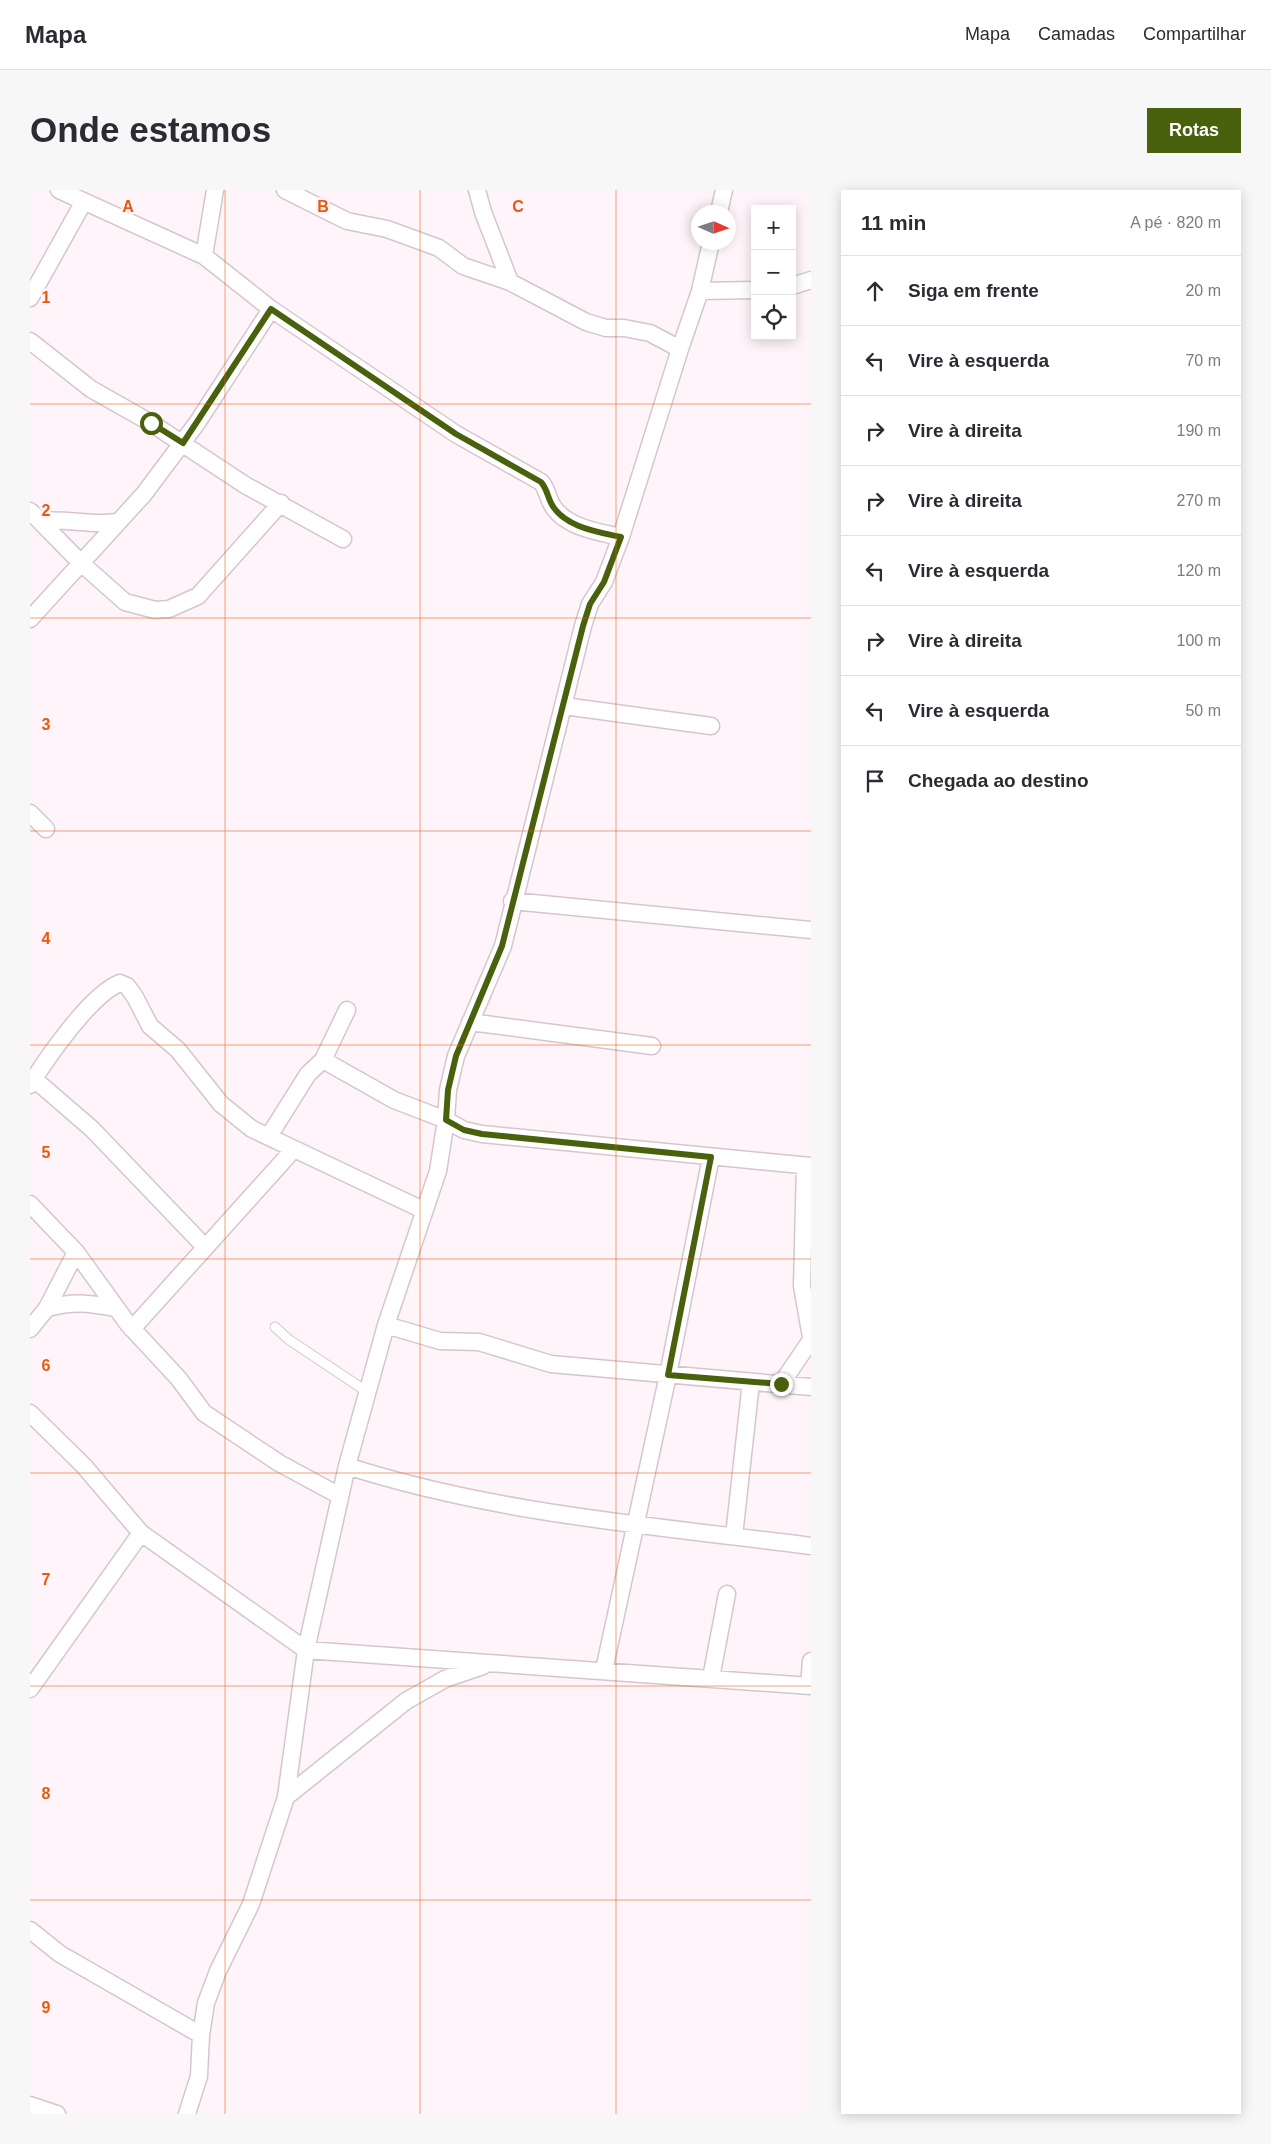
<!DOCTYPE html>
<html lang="pt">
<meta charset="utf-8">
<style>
:root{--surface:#fff;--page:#f7f7f7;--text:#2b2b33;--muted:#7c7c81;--line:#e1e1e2;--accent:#49610d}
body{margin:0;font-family:Arial,sans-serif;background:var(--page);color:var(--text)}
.controls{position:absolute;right:15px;top:15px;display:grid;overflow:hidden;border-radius:0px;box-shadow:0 2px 12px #0003}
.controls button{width:45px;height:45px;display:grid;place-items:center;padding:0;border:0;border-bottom:1px solid var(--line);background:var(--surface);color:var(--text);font:25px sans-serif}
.compass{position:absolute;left:661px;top:15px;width:45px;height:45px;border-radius:50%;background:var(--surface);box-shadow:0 2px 12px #0003;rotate:93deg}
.stop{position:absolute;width:15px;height:15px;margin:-11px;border:4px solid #49610d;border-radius:50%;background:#fff}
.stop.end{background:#49610d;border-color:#fff;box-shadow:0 1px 5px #0008}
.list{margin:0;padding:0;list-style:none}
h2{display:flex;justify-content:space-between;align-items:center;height:65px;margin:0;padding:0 20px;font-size:21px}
h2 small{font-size:16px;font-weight:400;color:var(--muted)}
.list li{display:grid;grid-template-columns:32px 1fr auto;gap:15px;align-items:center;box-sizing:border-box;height:70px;padding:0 20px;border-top:1px solid var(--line)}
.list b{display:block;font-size:19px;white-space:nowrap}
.list em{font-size:16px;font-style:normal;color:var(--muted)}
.icon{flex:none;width:28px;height:28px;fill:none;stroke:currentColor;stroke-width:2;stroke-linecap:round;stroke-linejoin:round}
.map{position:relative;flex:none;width:781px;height:1924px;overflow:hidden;border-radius:0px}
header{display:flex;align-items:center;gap:30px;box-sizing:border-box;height:70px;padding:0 25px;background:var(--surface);border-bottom:1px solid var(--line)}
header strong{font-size:24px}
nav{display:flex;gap:28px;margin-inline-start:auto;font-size:18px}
.intro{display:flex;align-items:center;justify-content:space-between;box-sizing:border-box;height:120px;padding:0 30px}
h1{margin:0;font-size:35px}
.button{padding:12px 22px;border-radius:0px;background:var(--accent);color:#fff;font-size:18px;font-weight:700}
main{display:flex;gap:30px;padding:0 30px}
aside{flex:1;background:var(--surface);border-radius:0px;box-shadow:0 2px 12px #0003}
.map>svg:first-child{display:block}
</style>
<header>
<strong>Mapa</strong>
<nav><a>Mapa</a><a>Camadas</a><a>Compartilhar</a></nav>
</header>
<div class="intro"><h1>Onde estamos</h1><a class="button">Rotas</a></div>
<main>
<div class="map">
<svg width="781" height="1924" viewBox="0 0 781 1924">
<rect width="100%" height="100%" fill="#fff4f9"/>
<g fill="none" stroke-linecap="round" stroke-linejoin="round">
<g stroke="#d6c5cd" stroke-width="11">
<path id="service" d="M 245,1137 L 258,1149 L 336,1201"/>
</g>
<g stroke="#d6c5cd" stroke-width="19">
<path id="minor" d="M 29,0 L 174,66 L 241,119 L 426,244 L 511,292 C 517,299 517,305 521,313 C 533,337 568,342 591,347
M 255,0 L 317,31 L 357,39 L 409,58 L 433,76 L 480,92 L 556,132 L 576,138 L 594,138 L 620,143 L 650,159
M 447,0 L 453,22 L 480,92
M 689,22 L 694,0
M 174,66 L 185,0
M 762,96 L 781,90
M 670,101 L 725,100
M 0,108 L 53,13
M 0,151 L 61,199 L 121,233 L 215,295 L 313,349
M 0,321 L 51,373 L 95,412 L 125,420 L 139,419 L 168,406 L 251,313
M 11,331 C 37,328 61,336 87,332
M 0,429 L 114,304 L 167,233 L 241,119
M 534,516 L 681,536
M 0,623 L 16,639
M 482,711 L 781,740
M 440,832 L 622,856
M 293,870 L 364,910 L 416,930 L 434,940 L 452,944 L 781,976
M 4,889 L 62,939 L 175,1057
M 0,895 C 17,868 61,804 90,793 L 97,796 L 105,807 L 120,836 L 148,860 L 191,914 L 222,939 L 393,1020
M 239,946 L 278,884 L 293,870 L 317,820
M 775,976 L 772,1096 L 781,1147
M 0,1014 L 46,1062 L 98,1134 L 149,1189 L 174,1223 L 249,1273 L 310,1306
M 17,1118 C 44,1111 58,1113 85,1118
M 356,1135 L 410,1151 L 449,1152 L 521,1174 L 781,1197
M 0,1139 L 17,1118 L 46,1062
M 102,1139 L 264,959
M 751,1194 L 781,1150
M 0,1223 L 54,1276 L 111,1343 L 276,1460 L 781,1496
M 317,1276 C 466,1324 626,1336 781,1356
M 704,1346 L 721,1192
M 574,1480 L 638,1185 L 681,967
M 681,1488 L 697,1404
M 779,1496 L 781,1471
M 0,1499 L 111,1343
M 256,1607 L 376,1511 L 415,1489 L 453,1476
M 0,1740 L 30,1764 L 171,1845
M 0,1915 L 27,1924
M 157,1924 L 169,1886 L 171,1845 L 176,1813 L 188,1781 L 221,1714 L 256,1607 L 276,1460 L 317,1276 L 356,1135 L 408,981 L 416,930 L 418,900 L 426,866 L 473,756 L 553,436 L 560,414 L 574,392 L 591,347 L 650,159 L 670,101 L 681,52"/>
</g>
<use href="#service" stroke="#fff" stroke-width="9"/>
<use href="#minor" stroke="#fff" stroke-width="16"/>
</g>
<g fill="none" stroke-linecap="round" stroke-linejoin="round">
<path stroke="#49610d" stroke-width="6" d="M 121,233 L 153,253 L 241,119 L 426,244 L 511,292 C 517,299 517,305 521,313 C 533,337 568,342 591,347 L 574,392 L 560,414 L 553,436 L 472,756 L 426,866 L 418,900 L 416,930 L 434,940 L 452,944 L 681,967 L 638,1185 L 751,1194"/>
</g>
<path fill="none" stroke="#e8590c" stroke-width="1" stroke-opacity="0.55" d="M 195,0 L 195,1924M 390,0 L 390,1924M 586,0 L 586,1924M 0,214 L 781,214M 0,428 L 781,428M 0,641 L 781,641M 0,855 L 781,855M 0,1069 L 781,1069M 0,1283 L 781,1283M 0,1496 L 781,1496M 0,1710 L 781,1710"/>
<g font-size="16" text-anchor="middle" font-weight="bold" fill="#e8590c" stroke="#fff4f9" stroke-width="5" stroke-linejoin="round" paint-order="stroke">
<text x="98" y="22">A</text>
<text x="293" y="22">B</text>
<text x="488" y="22">C</text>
<text x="16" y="113">1</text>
<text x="16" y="326">2</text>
<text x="16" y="540">3</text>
<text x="16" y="754">4</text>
<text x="16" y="968">5</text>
<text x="16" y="1181">6</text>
<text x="16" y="1395">7</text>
<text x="16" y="1609">8</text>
<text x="16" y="1823">9</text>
</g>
</svg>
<div class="controls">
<button>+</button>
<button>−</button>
<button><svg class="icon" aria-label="locate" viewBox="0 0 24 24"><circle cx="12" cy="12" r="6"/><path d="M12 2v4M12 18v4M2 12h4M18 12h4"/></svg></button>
</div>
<svg class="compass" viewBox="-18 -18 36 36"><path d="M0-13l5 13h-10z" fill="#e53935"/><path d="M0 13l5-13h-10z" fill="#7c7c81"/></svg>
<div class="stop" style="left:121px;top:233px"></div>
<div class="stop end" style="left:751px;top:1194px"></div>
</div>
<aside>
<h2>11 min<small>A pé · 820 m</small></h2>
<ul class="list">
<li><svg class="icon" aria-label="ahead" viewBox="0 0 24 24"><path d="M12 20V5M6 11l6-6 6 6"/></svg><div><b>Siga em frente</b></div><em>20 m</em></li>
<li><svg class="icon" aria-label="left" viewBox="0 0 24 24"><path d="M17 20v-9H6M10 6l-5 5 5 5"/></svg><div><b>Vire à esquerda</b></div><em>70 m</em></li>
<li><svg class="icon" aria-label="right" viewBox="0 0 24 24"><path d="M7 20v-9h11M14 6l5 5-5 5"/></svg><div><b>Vire à direita</b></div><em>190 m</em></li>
<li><svg class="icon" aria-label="right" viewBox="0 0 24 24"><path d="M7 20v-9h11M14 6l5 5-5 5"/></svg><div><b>Vire à direita</b></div><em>270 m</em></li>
<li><svg class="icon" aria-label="left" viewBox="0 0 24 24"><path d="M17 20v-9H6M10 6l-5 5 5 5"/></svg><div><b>Vire à esquerda</b></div><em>120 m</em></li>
<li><svg class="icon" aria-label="right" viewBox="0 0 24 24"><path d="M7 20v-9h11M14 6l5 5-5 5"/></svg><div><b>Vire à direita</b></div><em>100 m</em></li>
<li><svg class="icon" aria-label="left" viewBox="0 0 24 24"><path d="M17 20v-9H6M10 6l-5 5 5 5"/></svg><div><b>Vire à esquerda</b></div><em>50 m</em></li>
<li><svg class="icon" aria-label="arrive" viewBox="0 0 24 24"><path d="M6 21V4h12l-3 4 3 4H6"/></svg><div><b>Chegada ao destino</b></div></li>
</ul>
</aside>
</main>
